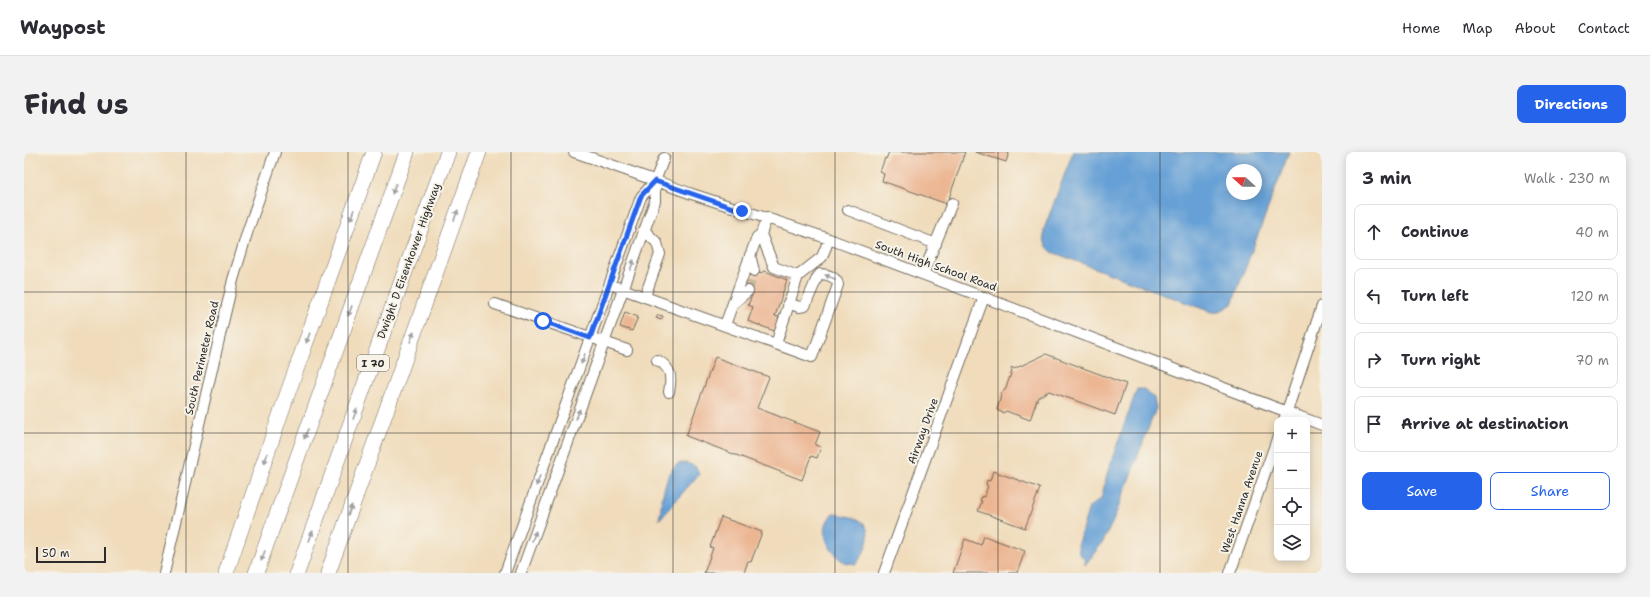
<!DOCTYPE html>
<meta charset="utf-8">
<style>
:root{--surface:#fff;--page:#f2f2f3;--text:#2b2b33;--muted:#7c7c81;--line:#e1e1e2;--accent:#2563eb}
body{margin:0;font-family:"Shantell Sans",sans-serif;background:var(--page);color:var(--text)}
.controls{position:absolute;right:12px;bottom:12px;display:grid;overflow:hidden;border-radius:8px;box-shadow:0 2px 10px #0003}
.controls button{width:36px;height:36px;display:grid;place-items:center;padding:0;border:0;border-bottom:1px solid var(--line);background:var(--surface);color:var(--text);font:20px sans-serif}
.compass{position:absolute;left:1202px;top:12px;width:36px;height:36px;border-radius:50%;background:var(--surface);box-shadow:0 2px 10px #0003;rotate:291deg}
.scale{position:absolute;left:12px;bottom:10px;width:70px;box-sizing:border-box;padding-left:4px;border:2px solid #2b2b2b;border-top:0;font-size:11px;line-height:14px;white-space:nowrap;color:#2b2b2b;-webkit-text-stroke:3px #f7f3e8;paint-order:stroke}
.stop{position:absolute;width:12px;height:12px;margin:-9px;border:3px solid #2563eb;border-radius:50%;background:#fff}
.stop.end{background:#2563eb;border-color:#fff;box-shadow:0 1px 4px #0008}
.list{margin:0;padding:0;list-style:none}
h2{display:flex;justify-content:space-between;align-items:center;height:52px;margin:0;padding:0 16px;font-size:17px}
h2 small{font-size:13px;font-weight:400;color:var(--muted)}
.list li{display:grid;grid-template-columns:26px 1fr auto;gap:12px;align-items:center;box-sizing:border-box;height:56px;margin:0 8px 8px;padding:0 8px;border:1px solid var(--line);border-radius:8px}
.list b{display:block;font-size:15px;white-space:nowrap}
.list em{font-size:13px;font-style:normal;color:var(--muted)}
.actions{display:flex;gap:8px;padding:12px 16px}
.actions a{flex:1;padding:9px 0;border:1px solid var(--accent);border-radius:8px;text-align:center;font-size:14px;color:var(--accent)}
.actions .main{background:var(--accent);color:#fff}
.icon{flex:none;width:22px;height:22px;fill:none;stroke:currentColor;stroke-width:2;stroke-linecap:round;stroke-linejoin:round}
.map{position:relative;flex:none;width:1298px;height:421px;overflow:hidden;border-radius:8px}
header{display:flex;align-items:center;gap:24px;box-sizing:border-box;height:56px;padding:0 20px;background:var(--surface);border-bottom:1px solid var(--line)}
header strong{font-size:19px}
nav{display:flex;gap:22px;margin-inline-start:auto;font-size:14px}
.intro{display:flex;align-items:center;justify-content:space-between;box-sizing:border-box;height:96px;padding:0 24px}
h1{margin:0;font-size:28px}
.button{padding:10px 18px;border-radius:8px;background:var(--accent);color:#fff;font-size:14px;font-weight:700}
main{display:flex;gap:24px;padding:0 24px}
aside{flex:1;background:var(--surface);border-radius:8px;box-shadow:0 2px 10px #0003}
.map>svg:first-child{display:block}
</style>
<header>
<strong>Waypost</strong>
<nav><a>Home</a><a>Map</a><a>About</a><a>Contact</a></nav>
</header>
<div class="intro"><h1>Find us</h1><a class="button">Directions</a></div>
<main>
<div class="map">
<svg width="1298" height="421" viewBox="0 0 1298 421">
<rect width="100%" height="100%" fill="#f7f3e8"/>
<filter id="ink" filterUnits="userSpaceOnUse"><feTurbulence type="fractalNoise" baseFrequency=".025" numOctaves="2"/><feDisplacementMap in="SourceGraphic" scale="8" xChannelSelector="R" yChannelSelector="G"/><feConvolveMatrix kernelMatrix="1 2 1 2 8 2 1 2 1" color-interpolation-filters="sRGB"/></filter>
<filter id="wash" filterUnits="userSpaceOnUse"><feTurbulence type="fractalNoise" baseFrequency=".012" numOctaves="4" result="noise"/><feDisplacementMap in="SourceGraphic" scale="16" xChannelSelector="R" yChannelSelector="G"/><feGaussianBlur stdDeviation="0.9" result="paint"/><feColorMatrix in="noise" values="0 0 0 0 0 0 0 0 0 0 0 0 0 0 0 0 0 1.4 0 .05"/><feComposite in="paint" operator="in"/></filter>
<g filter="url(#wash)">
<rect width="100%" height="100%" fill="#f0dcbb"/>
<path fill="#66a0d6" stroke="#486680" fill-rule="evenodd" d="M 1049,0 L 1265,0 L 1208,152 L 1195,160 L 1187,160 L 1028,100 C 1020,93 1019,88 1020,77 ZM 1208,18 L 1232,18 L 1232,42 L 1208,42 Z
M 1113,237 L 1120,237 L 1130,246 L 1132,256 L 1090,367 L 1079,390 L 1061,413 L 1060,406 L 1055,402 L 1054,391 L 1065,355 L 1077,347 L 1085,315 Z
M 663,311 L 672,315 L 675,322 L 635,368 C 638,353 639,321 654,312 C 656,311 660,311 663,311 Z
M 809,362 C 815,362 831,365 837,369 C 851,379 841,402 832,412 C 828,411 824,412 820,410 C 804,400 793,376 809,362 Z"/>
<g id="blocks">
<path fill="#ecb693" d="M 865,0 L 941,0 L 923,52 L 858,29 L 860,22 L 856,20 L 861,6 L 862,7 Z
M 951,0 L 985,0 L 982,10 Z
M 725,118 L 736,121 L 741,119 L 763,128 L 751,164 L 758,166 L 753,180 L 724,169 L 729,155 L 724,153 L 729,141 L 719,137 Z
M 601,160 L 614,165 L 608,179 L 596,175 Z
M 634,163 L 639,164 L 637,168 L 632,166 Z
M 1022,202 L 1102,232 L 1091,263 L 1025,239 L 1014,245 L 1006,268 L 982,259 L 979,261 L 973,258 L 978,240 L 981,238 L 988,219 L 987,217 L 988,215 L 990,217 Z
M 691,205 L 745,225 L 733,256 L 796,280 L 791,293 L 797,295 L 793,306 L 787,304 L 778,328 L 662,284 Z
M 969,319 L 1016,336 L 1001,376 L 954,359 L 958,349 L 956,349 L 958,344 L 960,345 L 964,334 L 962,333 L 963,328 L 966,329 Z
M 697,365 L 738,380 L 727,410 L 724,409 L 720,421 L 680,421 L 689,396 L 686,395 Z
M 960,384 L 1001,399 L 993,421 L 929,421 L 941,387 L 957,393 Z"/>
</g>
</g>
<g filter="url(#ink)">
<use href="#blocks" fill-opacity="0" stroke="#70695d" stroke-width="1"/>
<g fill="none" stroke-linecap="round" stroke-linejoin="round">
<path stroke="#c9b99e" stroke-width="10" stroke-dasharray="10 5" stroke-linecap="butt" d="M 724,139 L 730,119"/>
<g stroke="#70695d" stroke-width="12">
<path id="minor" d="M 550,0 C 589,13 629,28 668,42 C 714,57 759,71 805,87 L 1298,273
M 824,58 L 912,92
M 743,65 L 737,82 L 750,115 L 774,124 L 798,105 L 805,87
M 620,78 L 633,91 L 636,102 L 621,144
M 726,103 L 730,119
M 899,122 L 928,51
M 593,135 L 788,205 L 814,133 C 813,125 803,122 796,122 L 793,126 L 781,154 L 775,155 L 764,151
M 710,151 L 724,139
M 471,152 L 603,198
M 701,173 L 733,85 L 737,82
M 752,192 L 774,124
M 633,208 C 647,215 648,225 645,240
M 1260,268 L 1298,154
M 140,421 L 209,128 L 224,78 L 251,0
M 481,421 L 617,45 L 631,29 L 640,6
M 497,421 L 631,49 L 631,29
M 860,421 L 960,145
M 1206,421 L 1253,287"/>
</g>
<g stroke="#70695d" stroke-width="16">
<path id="highway" d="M 202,421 L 263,243 L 350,0
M 232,421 L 383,0
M 273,421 L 424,0
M 304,421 L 455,0"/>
</g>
<use href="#minor" stroke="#fff" stroke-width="10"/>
<use href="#highway" stroke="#fff" stroke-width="15"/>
</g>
<defs><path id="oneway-solid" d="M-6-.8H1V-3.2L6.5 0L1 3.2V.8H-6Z"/></defs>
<g fill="#a0a0a0">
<use href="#oneway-solid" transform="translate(370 37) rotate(110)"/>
<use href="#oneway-solid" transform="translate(328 63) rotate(109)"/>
<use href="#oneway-solid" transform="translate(432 63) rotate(-70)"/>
<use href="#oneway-solid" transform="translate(608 113) rotate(-71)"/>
<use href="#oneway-solid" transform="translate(806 125) rotate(-158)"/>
<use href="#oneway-solid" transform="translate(326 159) rotate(110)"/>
<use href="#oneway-solid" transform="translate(388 185) rotate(-70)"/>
<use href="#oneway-solid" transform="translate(284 186) rotate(110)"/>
<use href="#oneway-solid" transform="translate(559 207) rotate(110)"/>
<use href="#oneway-solid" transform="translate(331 262) rotate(-70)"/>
<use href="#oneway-solid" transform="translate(554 262) rotate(-70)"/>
<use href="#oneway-solid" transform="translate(282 282) rotate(110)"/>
<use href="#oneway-solid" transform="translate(242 306) rotate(109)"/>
<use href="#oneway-solid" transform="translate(514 329) rotate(110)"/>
<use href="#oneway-solid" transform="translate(326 358) rotate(-70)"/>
<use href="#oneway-solid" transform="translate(287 384) rotate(-70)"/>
<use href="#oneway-solid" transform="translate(510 384) rotate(-70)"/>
<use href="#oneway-solid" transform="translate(239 404) rotate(110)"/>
</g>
</g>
<g fill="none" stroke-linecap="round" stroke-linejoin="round" filter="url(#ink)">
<path stroke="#2563eb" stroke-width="5" d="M 519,169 L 566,186 L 617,44 L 631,29 L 718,59"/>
</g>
<path fill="none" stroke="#2b2b2b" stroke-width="1" stroke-opacity="0.55" d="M 162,0 L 162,421M 324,0 L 324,421M 487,0 L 487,421M 649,0 L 649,421M 811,0 L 811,421M 974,0 L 974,421M 1136,0 L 1136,421M 0,140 L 1298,140M 0,281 L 1253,281M 1283,281 L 1298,281"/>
<g text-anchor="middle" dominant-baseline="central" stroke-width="4" stroke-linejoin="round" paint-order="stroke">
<rect fill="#f7f3e8" stroke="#686764" stroke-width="1" x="333" y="203" width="32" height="16" rx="3"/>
<g font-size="10" font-weight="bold" fill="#2b2b2b">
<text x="349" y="211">I 70</text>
</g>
<g font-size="11" fill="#2b2b2b" stroke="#f7f3e8">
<text transform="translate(385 109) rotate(-70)">Dwight D Eisenhower Highway</text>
<text transform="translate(912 114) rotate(20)">South High School Road</text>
<text transform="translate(178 206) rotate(-77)">South Perimeter Road</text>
<text transform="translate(899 279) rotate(-70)">Airway Drive</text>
<text transform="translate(1218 350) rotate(-71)">West Hanna Avenue</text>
</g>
</g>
</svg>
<div class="controls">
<button>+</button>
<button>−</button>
<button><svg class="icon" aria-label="locate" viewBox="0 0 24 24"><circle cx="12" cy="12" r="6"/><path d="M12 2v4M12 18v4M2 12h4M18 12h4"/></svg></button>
<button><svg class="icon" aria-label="layers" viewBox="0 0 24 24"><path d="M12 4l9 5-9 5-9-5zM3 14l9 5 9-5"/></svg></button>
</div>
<svg class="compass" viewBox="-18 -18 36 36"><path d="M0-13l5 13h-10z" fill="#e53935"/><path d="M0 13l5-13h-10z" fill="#7c7c81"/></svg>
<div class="scale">50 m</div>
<div class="stop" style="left:519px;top:169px"></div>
<div class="stop end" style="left:718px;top:59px"></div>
</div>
<aside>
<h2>3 min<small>Walk · 230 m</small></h2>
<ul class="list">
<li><svg class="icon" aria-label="ahead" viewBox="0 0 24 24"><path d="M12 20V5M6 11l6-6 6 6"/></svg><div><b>Continue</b></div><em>40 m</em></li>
<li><svg class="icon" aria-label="left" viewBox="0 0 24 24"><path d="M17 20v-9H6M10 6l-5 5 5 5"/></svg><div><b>Turn left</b></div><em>120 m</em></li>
<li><svg class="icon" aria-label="right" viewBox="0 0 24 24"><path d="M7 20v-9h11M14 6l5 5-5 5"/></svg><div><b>Turn right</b></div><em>70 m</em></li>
<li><svg class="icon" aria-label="arrive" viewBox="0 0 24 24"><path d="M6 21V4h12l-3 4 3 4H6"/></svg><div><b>Arrive at destination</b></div></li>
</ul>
<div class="actions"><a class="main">Save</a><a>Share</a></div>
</aside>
</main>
